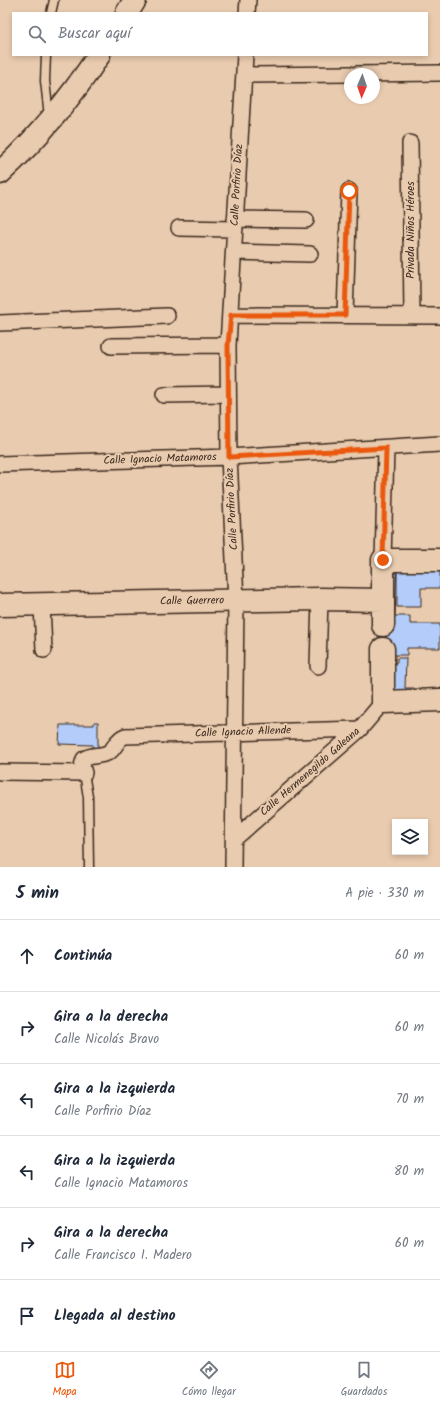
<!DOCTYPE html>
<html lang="es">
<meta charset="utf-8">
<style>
:root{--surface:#fff;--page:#f6f6f7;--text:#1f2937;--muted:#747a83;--line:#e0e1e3;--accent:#ea580c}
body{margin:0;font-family:Kalam,sans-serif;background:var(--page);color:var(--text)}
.controls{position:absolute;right:12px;bottom:12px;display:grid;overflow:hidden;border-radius:0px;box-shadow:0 2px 6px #0003}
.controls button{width:36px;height:36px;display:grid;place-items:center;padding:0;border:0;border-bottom:1px solid var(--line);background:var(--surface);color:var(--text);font:20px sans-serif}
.compass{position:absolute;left:344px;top:68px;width:36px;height:36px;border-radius:50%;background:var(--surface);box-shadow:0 2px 6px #0003;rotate:182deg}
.stop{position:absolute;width:12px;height:12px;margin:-9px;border:3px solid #ea580c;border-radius:50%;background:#fff}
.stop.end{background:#ea580c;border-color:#fff;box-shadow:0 1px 4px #0008}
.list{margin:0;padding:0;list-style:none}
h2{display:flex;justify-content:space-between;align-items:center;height:52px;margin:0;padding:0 16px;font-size:17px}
h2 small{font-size:13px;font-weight:400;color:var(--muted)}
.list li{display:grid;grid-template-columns:26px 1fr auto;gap:12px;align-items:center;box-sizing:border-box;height:72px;padding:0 16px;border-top:1px solid var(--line)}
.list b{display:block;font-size:15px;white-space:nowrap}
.list p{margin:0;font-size:13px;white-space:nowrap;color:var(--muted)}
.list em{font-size:13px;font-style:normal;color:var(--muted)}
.icon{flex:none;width:22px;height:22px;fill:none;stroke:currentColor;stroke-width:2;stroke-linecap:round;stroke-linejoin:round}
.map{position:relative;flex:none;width:440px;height:867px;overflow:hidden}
.search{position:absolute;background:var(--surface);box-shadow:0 2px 6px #0003;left:12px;right:12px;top:12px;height:44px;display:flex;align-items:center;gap:10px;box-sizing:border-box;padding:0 14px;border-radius:0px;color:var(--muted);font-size:15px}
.sheet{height:484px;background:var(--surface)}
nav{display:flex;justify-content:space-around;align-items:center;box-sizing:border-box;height:56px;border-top:1px solid var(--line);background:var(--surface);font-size:11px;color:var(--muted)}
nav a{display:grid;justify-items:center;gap:2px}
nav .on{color:var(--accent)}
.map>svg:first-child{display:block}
</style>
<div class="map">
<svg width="440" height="867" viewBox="0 0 440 867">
<rect width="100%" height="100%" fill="#e9cbaf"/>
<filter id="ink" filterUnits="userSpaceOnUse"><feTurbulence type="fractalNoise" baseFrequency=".025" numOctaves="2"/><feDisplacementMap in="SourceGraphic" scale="8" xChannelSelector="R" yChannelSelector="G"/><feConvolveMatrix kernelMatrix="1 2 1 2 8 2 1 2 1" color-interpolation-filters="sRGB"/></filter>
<g filter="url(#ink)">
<path fill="#b3ccfa" stroke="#3b2a1e" d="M 389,566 L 397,566 L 395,615 L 388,615 Z
M 397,570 L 440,570 L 440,588 L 421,588 L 421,607 L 397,607 Z
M 390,616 L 410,616 L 410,624 L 440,624 L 440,648 L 407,648 L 407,655 L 389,655 L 378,649 L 378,625 Z
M 397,658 L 406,658 L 405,688 L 414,688 L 414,699 L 385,698 L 385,663 L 397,663 Z
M 94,722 L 98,722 L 98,748 L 93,748 L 93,745 L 59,744 L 60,725 L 94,725 Z"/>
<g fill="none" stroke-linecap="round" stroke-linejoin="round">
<g stroke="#3b2a1e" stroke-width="11">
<path id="lane" d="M 51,13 L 54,0
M 46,55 L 45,81 L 49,116
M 84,773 L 88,797 L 89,867"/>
</g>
<g stroke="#3b2a1e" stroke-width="18">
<path id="street" d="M 247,13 L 248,0
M 357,74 L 440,73
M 244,75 L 350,74
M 410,143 L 412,316
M 235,219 L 306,220
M 179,228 L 235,229
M 234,252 L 310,254
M 231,315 L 440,316
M 345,315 L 349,191
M 0,323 L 167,316
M 111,346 L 228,345
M 164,395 L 228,394
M 0,464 L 229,457 L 440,444
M 383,560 L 386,449
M 42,605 L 44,650
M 318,666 L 320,599
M 0,772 L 84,773 L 82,766 L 84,759 C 91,754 102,757 109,752 C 116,748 116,739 125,736 L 360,729
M 234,839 L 360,729 L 383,702
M 233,867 L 236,600 L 229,457 L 228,345 L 245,55"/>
</g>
<g stroke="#3b2a1e" stroke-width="25">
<path id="secondary" d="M 127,13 L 135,0
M 0,173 C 39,137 70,99 99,55
M 0,605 L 320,599 L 383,600
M 383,625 L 383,560 L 440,560
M 383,649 L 383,702 L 440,700"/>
</g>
<use href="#lane" stroke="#e9cbaf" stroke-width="8"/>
<use href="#street" stroke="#e9cbaf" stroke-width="15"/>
<use href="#secondary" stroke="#e9cbaf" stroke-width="22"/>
</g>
</g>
<g fill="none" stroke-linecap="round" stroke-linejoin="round" filter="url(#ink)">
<path stroke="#ea580c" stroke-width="5" d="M 349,191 L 345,315 L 231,315 L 228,345 L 229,457 L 386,448 L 383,560"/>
</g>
<g text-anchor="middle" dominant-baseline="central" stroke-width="4" stroke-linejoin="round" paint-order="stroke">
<g font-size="11" fill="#3b2a1e" stroke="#e9cbaf">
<text transform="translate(237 185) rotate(-87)">Calle Porfirio Díaz</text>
<text transform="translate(411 230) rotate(-90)">Privada Niños Héroes</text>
<text transform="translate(160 459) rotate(-2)">Calle Ignacio Matamoros</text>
<text transform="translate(232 509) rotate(-93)">Calle Porfirio Díaz</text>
<text transform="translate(192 601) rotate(-1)">Calle Guerrero</text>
<text transform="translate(243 732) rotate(-2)">Calle Ignacio Allende</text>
<text transform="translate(310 772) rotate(-41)">Calle Hermenegildo Galeana</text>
</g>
</g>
</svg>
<div class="controls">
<button><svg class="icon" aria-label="layers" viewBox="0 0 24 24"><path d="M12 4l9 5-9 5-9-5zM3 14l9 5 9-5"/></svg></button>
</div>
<svg class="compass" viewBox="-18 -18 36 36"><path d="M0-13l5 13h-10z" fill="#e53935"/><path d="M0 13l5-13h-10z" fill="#747a83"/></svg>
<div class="stop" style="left:349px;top:191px"></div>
<div class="stop end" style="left:383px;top:560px"></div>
<div class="search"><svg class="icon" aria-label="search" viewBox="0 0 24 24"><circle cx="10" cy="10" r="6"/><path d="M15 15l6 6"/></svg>Buscar aquí</div>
</div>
<section class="sheet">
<h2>5 min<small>A pie · 330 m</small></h2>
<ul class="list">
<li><svg class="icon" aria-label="ahead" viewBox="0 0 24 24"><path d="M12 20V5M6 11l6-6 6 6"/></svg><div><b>Continúa</b></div><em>60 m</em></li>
<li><svg class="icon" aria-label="right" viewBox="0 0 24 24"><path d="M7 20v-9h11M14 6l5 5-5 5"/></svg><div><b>Gira a la derecha</b><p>Calle Nicolás Bravo</p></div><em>60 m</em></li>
<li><svg class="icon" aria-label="left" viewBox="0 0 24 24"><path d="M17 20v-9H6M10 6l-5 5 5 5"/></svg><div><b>Gira a la izquierda</b><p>Calle Porfirio Díaz</p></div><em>70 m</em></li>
<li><svg class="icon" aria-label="left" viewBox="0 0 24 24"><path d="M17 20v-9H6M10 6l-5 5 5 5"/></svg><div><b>Gira a la izquierda</b><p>Calle Ignacio Matamoros</p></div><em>80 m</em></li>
<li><svg class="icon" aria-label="right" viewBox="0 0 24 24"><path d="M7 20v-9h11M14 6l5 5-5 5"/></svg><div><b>Gira a la derecha</b><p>Calle Francisco I. Madero</p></div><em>60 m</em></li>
<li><svg class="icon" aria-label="arrive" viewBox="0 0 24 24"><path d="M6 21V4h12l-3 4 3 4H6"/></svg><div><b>Llegada al destino</b></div></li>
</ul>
</section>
<nav>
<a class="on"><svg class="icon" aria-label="map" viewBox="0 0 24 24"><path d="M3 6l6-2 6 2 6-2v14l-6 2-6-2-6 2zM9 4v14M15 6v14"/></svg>Mapa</a>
<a><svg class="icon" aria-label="directions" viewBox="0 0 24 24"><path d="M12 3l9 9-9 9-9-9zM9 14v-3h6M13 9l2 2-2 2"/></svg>Cómo llegar</a>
<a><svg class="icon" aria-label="saved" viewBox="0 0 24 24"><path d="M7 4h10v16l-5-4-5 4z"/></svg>Guardados</a>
</nav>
